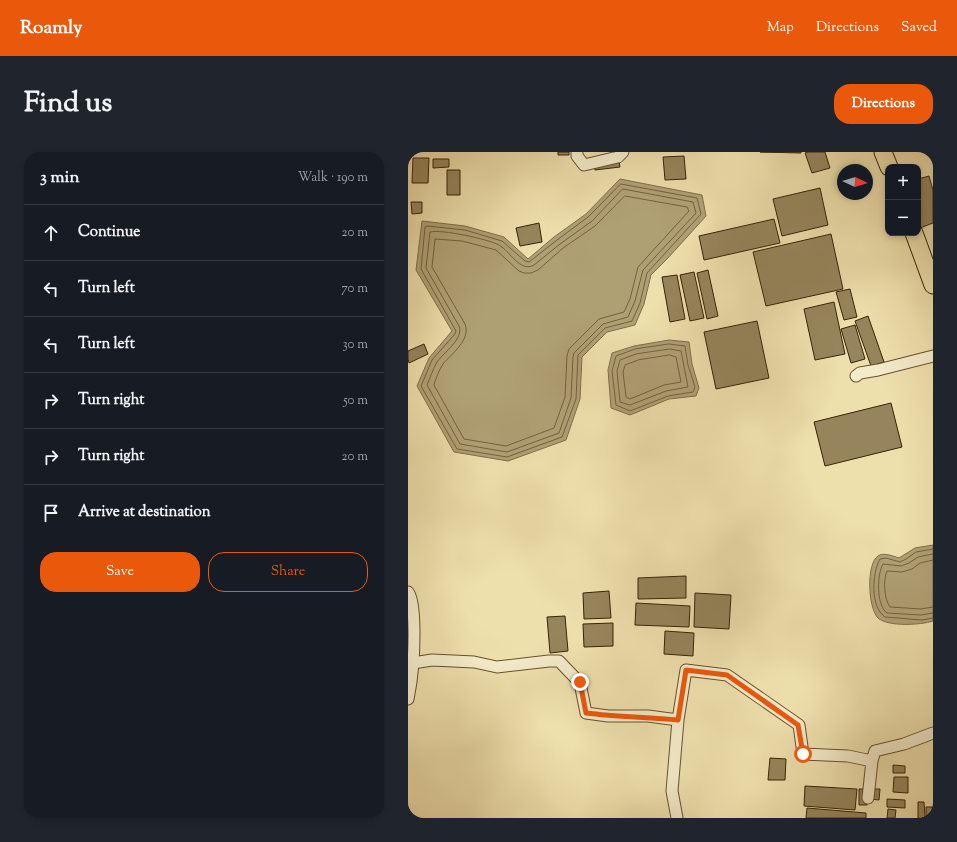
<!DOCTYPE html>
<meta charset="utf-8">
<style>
:root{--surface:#171b24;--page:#20242c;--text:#f1f3f6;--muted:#9ea1a6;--line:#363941;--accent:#ea580c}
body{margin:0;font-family:"Sorts Mill Goudy",serif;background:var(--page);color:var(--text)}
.controls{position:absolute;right:12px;top:12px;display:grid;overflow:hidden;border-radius:8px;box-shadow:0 2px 6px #0003}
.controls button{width:36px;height:36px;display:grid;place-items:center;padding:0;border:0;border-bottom:1px solid var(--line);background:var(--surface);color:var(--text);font:20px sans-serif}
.compass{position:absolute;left:429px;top:12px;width:36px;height:36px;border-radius:50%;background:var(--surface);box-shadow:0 2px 6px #0003;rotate:94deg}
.stop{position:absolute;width:12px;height:12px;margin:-9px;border:3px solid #ea580c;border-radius:50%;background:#fff}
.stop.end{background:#ea580c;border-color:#fff;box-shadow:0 1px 4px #0008}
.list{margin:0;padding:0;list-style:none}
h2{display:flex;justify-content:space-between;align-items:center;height:52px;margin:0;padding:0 16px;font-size:17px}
h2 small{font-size:13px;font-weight:400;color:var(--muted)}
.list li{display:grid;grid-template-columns:26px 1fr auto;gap:12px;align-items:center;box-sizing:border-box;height:56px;padding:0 16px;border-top:1px solid var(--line)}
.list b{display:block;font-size:15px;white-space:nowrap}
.list em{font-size:13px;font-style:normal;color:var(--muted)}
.actions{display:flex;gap:8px;padding:12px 16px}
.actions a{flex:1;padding:9px 0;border:1px solid var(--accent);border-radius:16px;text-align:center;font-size:14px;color:var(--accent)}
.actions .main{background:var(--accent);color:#fff}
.icon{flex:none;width:22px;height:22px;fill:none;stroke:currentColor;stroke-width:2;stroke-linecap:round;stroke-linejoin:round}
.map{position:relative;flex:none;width:525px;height:666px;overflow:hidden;border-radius:16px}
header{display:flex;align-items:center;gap:24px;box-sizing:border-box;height:56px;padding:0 20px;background:var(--accent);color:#fff}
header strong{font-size:19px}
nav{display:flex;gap:22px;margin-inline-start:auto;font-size:14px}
.intro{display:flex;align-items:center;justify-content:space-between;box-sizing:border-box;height:96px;padding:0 24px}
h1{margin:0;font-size:28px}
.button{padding:10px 18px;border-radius:16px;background:var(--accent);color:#fff;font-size:14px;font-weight:700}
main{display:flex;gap:24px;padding:0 24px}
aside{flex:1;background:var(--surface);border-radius:16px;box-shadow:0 2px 6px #0003}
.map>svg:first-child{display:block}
</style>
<header>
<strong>Roamly</strong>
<nav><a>Map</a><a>Directions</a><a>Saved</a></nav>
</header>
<div class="intro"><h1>Find us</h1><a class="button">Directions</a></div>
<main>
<aside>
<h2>3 min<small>Walk · 190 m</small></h2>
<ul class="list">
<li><svg class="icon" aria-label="ahead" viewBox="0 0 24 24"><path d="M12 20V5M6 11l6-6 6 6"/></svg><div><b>Continue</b></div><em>20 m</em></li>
<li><svg class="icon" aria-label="left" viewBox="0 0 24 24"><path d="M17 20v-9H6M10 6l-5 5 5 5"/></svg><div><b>Turn left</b></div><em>70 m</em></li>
<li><svg class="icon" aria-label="left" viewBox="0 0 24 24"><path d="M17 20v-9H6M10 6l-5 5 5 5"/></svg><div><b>Turn left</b></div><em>30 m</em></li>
<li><svg class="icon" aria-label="right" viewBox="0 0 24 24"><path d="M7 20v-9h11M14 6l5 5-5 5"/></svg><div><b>Turn right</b></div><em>50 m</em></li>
<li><svg class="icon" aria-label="right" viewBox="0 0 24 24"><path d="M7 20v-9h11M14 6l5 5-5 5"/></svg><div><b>Turn right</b></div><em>20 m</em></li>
<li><svg class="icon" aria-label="arrive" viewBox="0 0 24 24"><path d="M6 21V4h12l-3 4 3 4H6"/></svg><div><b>Arrive at destination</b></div></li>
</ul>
<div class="actions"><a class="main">Save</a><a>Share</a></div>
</aside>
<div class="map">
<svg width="525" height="666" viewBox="0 0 525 666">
<rect width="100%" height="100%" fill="#eee0ad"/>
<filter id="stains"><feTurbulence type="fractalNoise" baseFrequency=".005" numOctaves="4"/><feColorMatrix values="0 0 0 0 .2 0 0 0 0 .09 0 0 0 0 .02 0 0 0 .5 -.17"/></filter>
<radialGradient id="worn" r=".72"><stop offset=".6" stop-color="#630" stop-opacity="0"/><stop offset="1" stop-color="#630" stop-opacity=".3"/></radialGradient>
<path fill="#afa074" stroke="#7f6e48" d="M 212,27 L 294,43 L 298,64 L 260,106 L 243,123 L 236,152 L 227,173 L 199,180 L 174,205 L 172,247 L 158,288 L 100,309 L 46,300 L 9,234 L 21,206 L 44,179 L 8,118 L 14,69 L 57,74 L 96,85 L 120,107 L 146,85 L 178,62 Z
M 261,188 L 281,190 L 284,212 L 291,236 L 288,244 L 261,247 L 222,263 L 203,256 L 200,218 L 204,201 L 226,194 Z
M 525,393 L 525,469 C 513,473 480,475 470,466 C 460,456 458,412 470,404 C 475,400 485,404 491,406 L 507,396 Z"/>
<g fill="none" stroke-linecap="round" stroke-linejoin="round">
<path stroke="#72623c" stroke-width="1" d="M 213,32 L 289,46 L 293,62 L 239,121 L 232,151 L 224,169 L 197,176 L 170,203 L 168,247 L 154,285 L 99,305 L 49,297 L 13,234 L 24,208 L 47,182 L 48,179 L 13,117 L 17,75 L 19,74 L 57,78 L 94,89 L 117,109 L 121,110 L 149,88 L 180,65 Z
M 215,37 L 285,50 L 288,61 L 235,118 L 227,149 L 220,165 L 195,172 L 166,201 L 165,205 L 163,246 L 151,281 L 99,300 L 52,292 L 19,233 C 22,226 25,217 29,210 C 36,200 56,187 51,174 L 18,116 L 22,80 C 33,77 80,87 91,93 C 102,99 112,121 126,113 L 152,92 L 184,69 Z
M 217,44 L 279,55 L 281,59 L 230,115 L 222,147 L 216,160 L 191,167 L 161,197 L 159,204 L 157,245 L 146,276 L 98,294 L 56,287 L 26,233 C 28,226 31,218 35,212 C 44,201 63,188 57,172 L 24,115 L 27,87 L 54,89 L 88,98 L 111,119 L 116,121 L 123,121 L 130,118 L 155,96 L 187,74 Z
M 261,192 L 277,194 L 280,213 L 287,235 L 285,240 L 260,244 L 222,259 L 208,253 L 204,219 L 208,204 L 227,197 Z
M 262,197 L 273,199 L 280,235 L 258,239 L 222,253 L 212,250 L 209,219 L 212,208 L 228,202 Z
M 262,203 L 268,205 L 273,230 L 256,233 L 222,247 L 218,245 L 215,220 L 217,213 L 230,208 Z
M 525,397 L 508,400 L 498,407 L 492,410 L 478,406 L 472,407 C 464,421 462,455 477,465 L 514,468 L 525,466
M 525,402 L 510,405 L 501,411 L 493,414 L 475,412 C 469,422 468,453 479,461 L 513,463 L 525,461
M 525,408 L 512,411 L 504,417 L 494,420 L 479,419 C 475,428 476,447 482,455 L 513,457 L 525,455"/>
</g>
<path fill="#96855c" stroke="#362305" d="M 150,0 L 161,0 L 161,3 L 150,3 Z
M 352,0 L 393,0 L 393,1 Z
M 400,0 L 417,0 L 422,16 L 404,21 L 397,1 Z
M 210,2 L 212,15 L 187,18 L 186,5 Z
M 276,4 L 278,27 L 257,28 L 255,5 Z
M 5,6 L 21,6 L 20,31 L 4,31 Z
M 25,7 L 41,7 L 41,15 L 25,16 Z
M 39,18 L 52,18 L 52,43 L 39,43 Z
M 521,24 L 525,38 L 525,71 L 512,76 L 510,71 L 510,27 Z
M 412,36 L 420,73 L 374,84 L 365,47 Z
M 3,50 L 14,50 L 14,61 L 4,62 Z
M 366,67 L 372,91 L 296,108 L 291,84 Z
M 131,71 L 134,90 L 112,94 L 108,76 Z
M 423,82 L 435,137 L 358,154 L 345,100 Z
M 300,118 L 310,164 L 299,167 L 289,121 Z
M 286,120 L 296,166 L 282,169 L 272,123 Z
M 269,123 L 277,167 L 262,170 L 254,125 Z
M 442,137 L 449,165 L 436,168 L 428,140 Z
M 426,150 L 437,202 L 407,208 L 396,157 Z
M 460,164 L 476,210 L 463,214 L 447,169 Z
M 349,169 L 361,226 L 308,237 L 296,180 Z
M 447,173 L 457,207 L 443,211 L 433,177 Z
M 16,192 L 20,202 L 1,211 L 0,207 L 0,199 Z
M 483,251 L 494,295 L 417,314 L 406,270 Z
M 278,424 L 278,446 L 230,447 L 230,426 Z
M 201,439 L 203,466 L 176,467 L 175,441 Z
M 287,441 L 323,443 L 321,477 L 286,475 Z
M 228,451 L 282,454 L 281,475 L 227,473 Z
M 157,464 L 160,499 L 142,501 L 139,465 Z
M 205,471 L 205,494 L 176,495 L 175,472 Z
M 257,479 L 286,481 L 285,504 L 256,502 Z
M 362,606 L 378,607 L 377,628 L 360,628 Z
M 485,613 L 497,614 L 497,621 L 485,621 Z
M 486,625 L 500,625 L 500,641 L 485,640 Z
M 397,634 L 449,637 L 447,658 L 396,654 Z
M 451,637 L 459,637 L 459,653 L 451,653 Z
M 463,637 L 472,637 L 471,648 L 462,647 Z
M 479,647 L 497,648 L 497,656 L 479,655 Z
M 510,650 L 516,650 L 517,666 L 510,666 Z
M 518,655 L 524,655 L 524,666 L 518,666 Z
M 399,656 L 458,661 L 458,666 L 398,666 Z
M 480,657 L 488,658 L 487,666 L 479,666 Z"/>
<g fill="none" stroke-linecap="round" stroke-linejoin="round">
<g stroke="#64522f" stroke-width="13">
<path id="street" d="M 169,0 L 169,4 L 176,13 L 210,5 L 215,0
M 448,224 L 452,221 L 470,218 L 525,204
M 0,440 C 8,449 6,497 5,511
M 0,547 L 3,530 L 5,511 L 24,508 L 66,510 L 89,515 L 141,509 L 151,509 L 172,531 L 178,561 L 200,564 L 240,564 L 270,568
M 460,646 L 464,609 L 467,599 L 496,592 L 525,581
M 269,666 L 264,639 L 270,568 L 278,518 L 319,523 L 391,573 L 395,602 L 440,604 L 464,609"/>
</g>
<g stroke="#362305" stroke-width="19">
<path id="primary" d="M 475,0 L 481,15
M 506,81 L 525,133"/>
</g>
<use href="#street" stroke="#f4ebca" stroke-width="11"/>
<use href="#primary" stroke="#eee0ad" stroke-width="17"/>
</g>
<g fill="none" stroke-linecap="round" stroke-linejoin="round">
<path stroke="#ea580c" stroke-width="5" d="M 172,530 L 178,561 C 209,565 240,565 270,568 L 278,518 L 319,523 L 390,573 L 395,602"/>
</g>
<rect width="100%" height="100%" filter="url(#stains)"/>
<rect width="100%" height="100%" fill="url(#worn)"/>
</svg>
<div class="controls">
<button>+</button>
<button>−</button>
</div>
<svg class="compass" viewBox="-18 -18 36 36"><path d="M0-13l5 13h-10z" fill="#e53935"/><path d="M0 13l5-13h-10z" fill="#9ea1a6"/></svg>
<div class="stop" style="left:395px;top:602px"></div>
<div class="stop end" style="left:172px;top:530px"></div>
</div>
</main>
